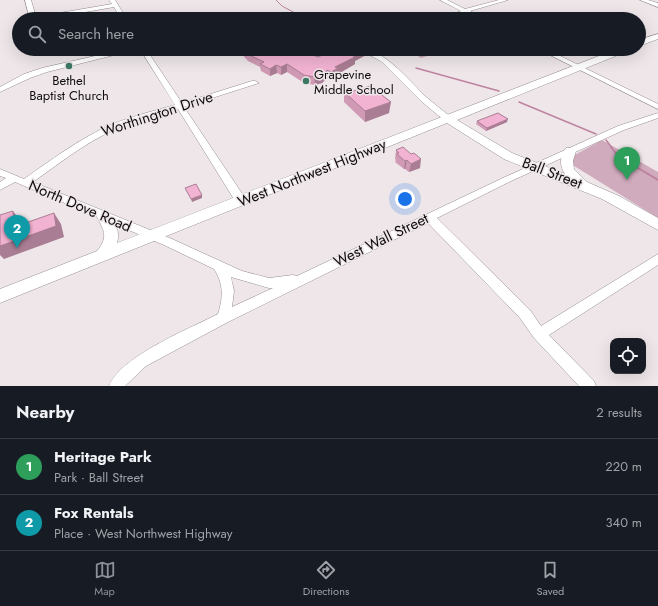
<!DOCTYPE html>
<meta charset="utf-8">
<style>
:root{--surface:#171b24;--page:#242831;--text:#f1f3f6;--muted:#9ea1a6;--line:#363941;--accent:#8c9099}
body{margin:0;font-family:Jost,sans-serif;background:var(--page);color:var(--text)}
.controls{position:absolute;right:12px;bottom:12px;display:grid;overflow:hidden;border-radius:8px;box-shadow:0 4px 16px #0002}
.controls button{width:36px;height:36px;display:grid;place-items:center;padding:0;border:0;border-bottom:1px solid var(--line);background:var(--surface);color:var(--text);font:20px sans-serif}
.you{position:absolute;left:405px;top:199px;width:14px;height:14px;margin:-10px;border:3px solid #fff;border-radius:50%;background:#1a73e8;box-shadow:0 0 0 6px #1a73e833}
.badge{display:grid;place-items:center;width:26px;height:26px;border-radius:50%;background:var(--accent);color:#fff;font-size:13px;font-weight:700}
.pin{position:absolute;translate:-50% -33px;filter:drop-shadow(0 1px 2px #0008)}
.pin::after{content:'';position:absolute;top:21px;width:14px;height:12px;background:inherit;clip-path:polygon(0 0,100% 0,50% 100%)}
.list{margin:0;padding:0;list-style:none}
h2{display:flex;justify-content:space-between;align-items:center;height:52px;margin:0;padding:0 16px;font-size:17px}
h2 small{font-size:13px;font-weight:400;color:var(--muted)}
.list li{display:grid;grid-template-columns:26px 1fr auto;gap:12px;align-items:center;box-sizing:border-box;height:56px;padding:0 16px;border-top:1px solid var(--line)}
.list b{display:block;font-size:15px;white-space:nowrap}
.list p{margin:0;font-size:13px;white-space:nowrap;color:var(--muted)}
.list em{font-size:13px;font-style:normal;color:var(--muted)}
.icon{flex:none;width:22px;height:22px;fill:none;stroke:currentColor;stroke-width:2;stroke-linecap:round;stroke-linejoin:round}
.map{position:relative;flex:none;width:658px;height:386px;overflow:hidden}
.search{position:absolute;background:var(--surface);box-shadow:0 4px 16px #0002;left:12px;right:12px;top:12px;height:44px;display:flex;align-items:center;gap:10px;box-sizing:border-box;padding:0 14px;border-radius:22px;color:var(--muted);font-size:15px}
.sheet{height:164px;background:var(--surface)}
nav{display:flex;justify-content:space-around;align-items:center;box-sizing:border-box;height:56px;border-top:1px solid var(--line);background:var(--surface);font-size:11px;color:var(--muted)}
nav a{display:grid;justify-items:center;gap:2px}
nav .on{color:var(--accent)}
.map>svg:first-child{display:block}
</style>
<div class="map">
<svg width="658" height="386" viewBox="0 0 658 386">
<rect width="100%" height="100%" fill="#eee6e9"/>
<path fill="#d0abbd" d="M 407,49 L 449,49 L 421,58 Z
M 602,140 L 658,172 L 658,218 L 571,164 L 569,158 Z"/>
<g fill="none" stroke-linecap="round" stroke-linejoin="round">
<path stroke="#be83a0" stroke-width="1" d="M 276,0 L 282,6 L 306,19"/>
<path stroke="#be83a0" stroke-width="1.5" d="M 416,68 L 499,91
M 519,102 L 596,134
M 606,140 L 612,148"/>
<path stroke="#be83a0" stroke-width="2" d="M 611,147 L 618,156 L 658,180"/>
<g stroke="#968e91" stroke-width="1">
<path id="minor" d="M 25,0 L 31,0 L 36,17 L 112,4 L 109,0 L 115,0 L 127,19 L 121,19 L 114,7 L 45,19 L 32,19 L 29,16 Z
M 440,0 L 447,0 L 465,9 L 499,0 L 508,0 L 470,11 L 484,19 L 476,19 L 465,13 C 458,19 447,19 439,19 L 461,11 Z
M 640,0 L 648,0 L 658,3 L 658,7 Z
M 126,49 L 138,49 L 47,72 L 30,78 L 0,92 L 0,87 L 24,74 L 42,68 Z
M 140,49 L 146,49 L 182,103 L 252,81 L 255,81 L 259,83 L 184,107 L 245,198 L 246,201 L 245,204 L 237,204 L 178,109 C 157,115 136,120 116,129 C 86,142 60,163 33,182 L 172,239 L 242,271 L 269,278 L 293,275 L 297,276 L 505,177 L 618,126 L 658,113 L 658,118 L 624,130 L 511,181 L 437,218 L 530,310 L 541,326 L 658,254 L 658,265 L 549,335 L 594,381 L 596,386 L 579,386 L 534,338 L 520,318 L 428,223 L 228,322 L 146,366 L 125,386 L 109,386 C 121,356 189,329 218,314 C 223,298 224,284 214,269 L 164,245 L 15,182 L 0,190 L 0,182 L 6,178 L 0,176 L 0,169 L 24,179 C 51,160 78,140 108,126 C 129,117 153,111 175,105 ZM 231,277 L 269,288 L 273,288 L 232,307 L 234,291 Z
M 359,49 C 385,49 407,79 425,96 C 433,103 442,110 451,117 L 452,119 L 451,121 L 445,121 L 421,101 L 382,62 Z
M 538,49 L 546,49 L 658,104 L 658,109 Z"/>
</g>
<g stroke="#968e91" stroke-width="1">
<path id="major" d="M 658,34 L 658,39 L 639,46 L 639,40 Z
M 617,49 L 629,49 L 628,51 L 457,120 L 512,153 L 565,174 C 559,165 560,157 566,148 L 574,148 L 576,151 L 573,161 L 574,169 L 587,182 L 619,196 L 658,218 L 658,230 L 602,199 L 504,159 L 447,123 L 0,303 L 0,289 L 97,251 C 108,237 105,232 97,217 L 99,213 C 114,209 121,232 117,243 Z"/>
</g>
<use href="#minor" fill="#fff" fill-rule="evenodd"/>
<use href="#major" fill="#fff" fill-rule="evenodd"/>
</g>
<path fill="#d09ab5" d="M 237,49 L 298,49 L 318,57 L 337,51 L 364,49 L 364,56 L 355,61 L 355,64 L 338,74 L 338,76 L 331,80 L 327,78 L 322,83 L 315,85 L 304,83 L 287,72 L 281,75 L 277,73 L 270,76 L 261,71 L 260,67 L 248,61 Z
M 354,91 L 389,113 L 365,122 L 344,102 L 344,92 Z
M 477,121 L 507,122 L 486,131 L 476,124 Z
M 396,150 L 420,168 L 409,172 L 405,169 L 404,169 L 395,162 L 396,160 L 395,159 Z"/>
<path fill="#a97d93" d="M 364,49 L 364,56 L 355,61 L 355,64 L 338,74 L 338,76 L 331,80 L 331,72 L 335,67 L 352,55 Z
M 287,64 L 287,72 L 281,75 L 281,67 Z
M 276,65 L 277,73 L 270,76 L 270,69 Z
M 327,70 L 327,78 L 322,83 L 315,85 L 314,77 Z
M 391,102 L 389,113 L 365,122 L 365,111 Z
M 508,119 L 507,122 L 486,131 L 487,128 Z
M 421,159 L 420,168 L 409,172 L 411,164 Z
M 407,160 L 405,169 L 404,169 L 405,161 Z
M 202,195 L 202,198 L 192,202 L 191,199 Z
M 13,211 L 21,222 L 23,238 L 54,213 L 61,224 L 64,237 L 4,259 L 0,255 L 0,246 L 14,227 Z"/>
<path fill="#f2b3d2" stroke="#a97d93" d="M 242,49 L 298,49 L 318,57 L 334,50 L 337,51 L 341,49 L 364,49 L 352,55 L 355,57 L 335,67 L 338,68 L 331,72 L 327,70 L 322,75 L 314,77 L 304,75 L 287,64 L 281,67 L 276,65 L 270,69 L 260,64 L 264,62 L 247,54 Z
M 370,86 L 391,102 L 365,111 L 344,92 L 351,90 L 354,91 Z
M 498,113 L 508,119 L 487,128 L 477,121 Z
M 403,147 L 411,154 L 414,153 L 421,159 L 411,164 L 407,160 L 405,161 L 397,154 L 399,153 L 396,150 Z
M 196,184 L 202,195 L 191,199 L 185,188 Z
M 13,211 L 14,227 L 54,213 L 56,226 L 0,246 L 0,215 Z"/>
<g fill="#3d7964" stroke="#eee6e9" stroke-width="1.5">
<circle cx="69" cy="66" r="4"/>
<circle cx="306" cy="81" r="4"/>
</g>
<g text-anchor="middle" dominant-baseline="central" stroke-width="3" stroke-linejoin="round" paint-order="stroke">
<g font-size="13" fill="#0f0c0e" stroke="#eee6e9" text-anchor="start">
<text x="314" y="74">Grapevine<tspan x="314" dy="15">Middle School</tspan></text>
<text x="69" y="80" text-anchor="middle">Bethel<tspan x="69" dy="15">Baptist Church</tspan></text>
</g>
<g font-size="15" fill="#0f0c0e" stroke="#eee6e9">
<text transform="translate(157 114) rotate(-18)">Worthington Drive</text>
<text transform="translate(312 173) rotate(-22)">West Northwest Highway</text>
<text transform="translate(552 173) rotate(21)">Ball Street</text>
<text transform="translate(80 206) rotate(23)">North Dove Road</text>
<text transform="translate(381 240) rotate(-26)">West Wall Street</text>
</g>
</g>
</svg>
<div class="controls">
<button><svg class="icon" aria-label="locate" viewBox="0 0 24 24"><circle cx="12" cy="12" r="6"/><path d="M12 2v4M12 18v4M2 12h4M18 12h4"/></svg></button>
</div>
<div class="you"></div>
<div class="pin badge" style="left:627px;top:180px;background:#2e9e5b">1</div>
<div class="pin badge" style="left:17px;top:248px;background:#0f9aa8">2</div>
<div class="search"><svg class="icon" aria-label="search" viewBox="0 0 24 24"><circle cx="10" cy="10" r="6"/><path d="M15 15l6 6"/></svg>Search here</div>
</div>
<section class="sheet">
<h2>Nearby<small>2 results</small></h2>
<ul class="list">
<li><span class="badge" style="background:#2e9e5b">1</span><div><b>Heritage Park</b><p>Park · Ball Street</p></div><em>220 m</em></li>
<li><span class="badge" style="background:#0f9aa8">2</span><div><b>Fox Rentals</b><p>Place · West Northwest Highway</p></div><em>340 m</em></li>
</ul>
</section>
<nav>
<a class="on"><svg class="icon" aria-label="map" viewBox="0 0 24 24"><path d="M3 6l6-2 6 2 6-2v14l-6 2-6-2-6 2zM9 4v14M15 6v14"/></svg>Map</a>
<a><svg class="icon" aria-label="directions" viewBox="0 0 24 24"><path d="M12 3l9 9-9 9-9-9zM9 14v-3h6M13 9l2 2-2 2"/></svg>Directions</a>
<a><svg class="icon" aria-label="saved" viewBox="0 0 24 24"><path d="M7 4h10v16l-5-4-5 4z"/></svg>Saved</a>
</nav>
